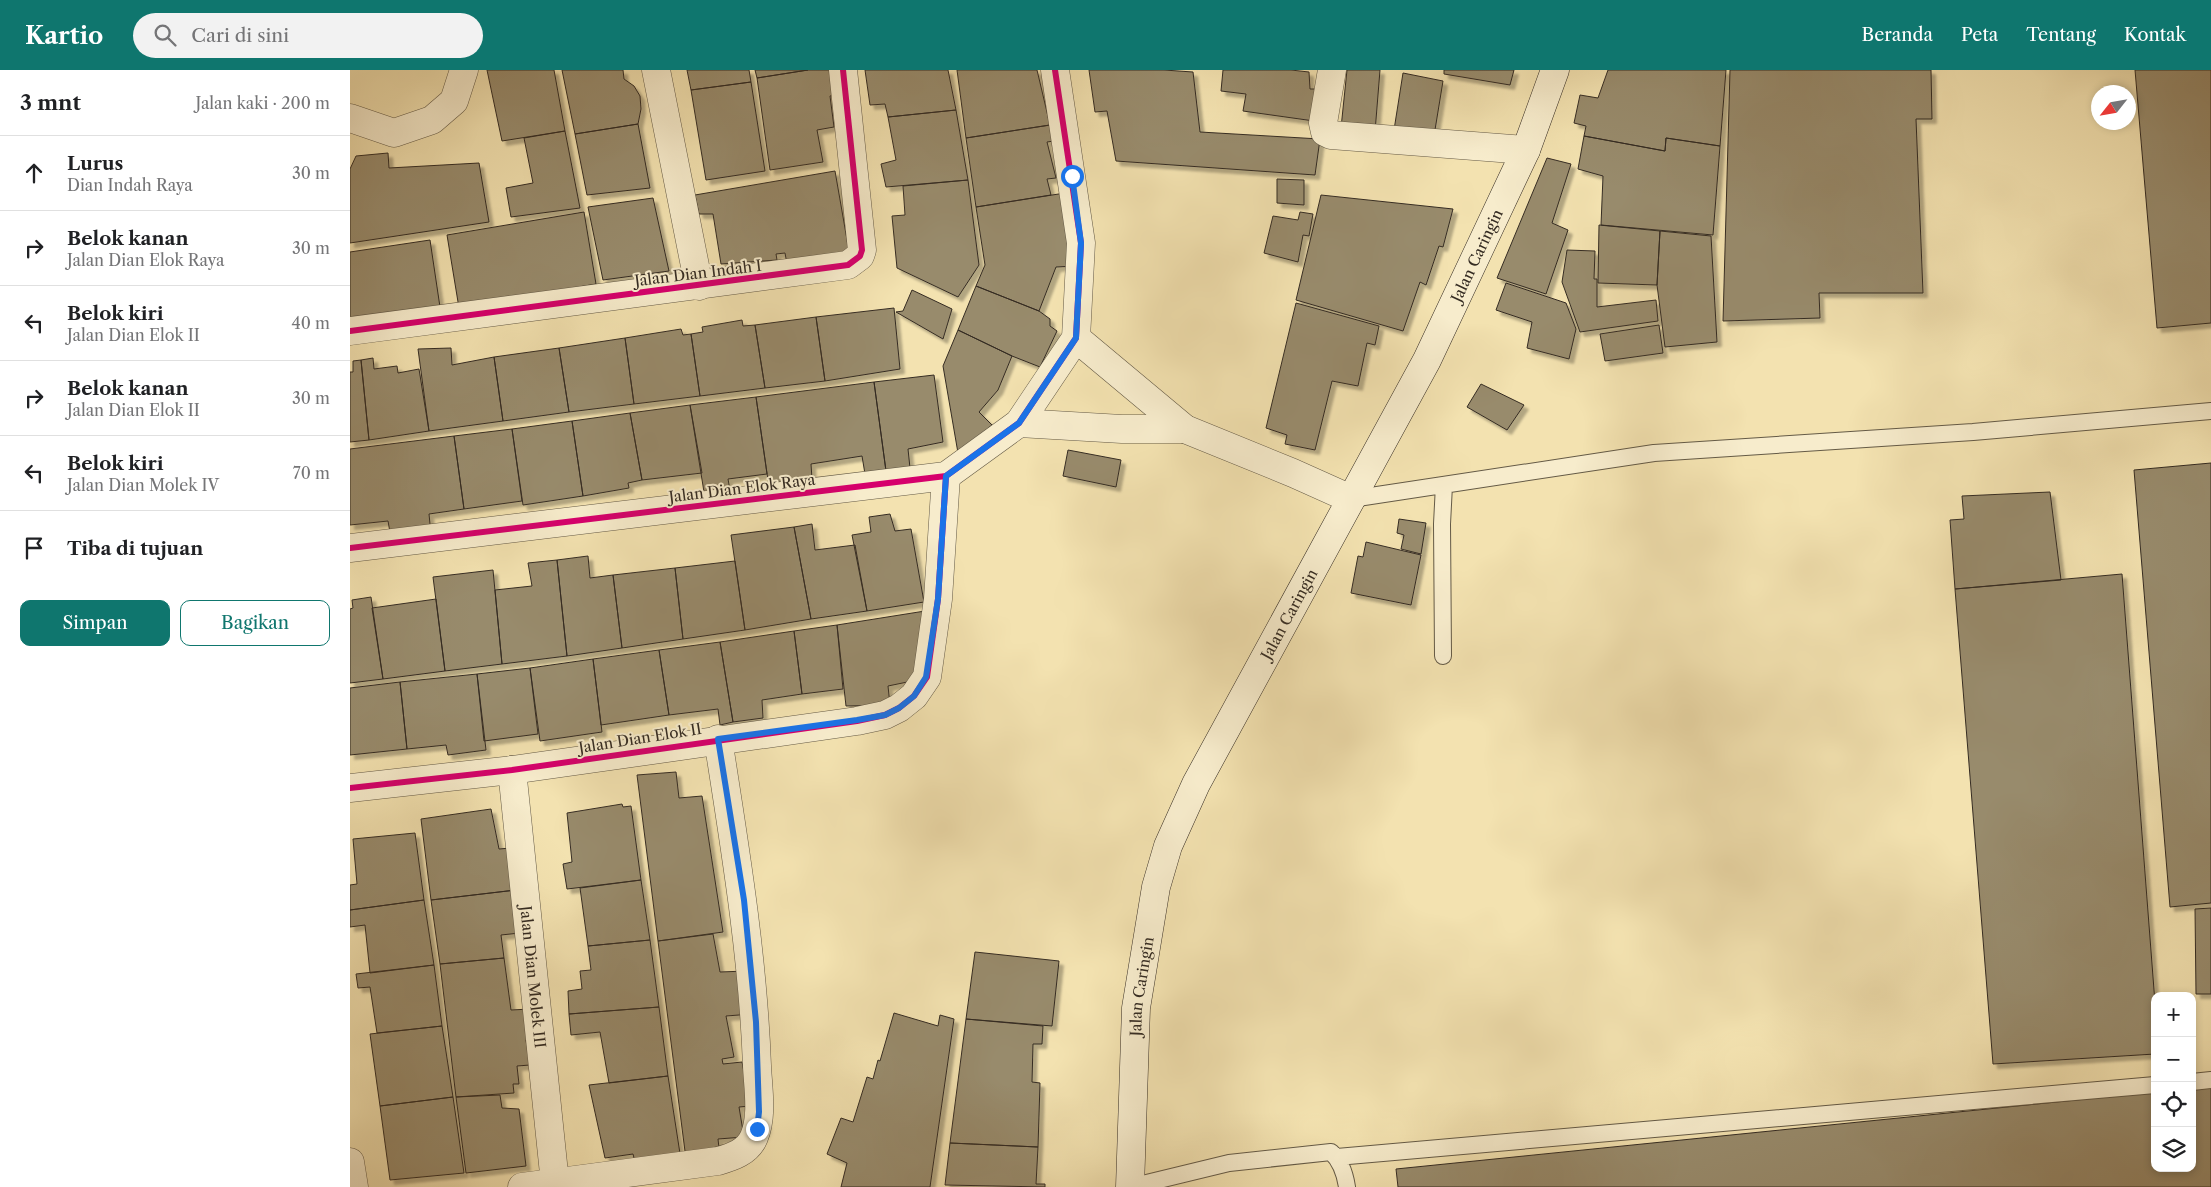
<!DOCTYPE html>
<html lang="id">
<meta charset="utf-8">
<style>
:root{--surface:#fff;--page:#f2f2f2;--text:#202124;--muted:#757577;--line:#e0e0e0;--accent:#0f766e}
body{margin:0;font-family:"Libre Caslon Text",serif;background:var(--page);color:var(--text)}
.controls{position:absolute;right:15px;bottom:15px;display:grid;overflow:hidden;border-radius:10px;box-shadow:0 2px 8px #0003}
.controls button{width:45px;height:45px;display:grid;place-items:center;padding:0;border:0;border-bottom:1px solid var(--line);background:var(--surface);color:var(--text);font:25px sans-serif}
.compass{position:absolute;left:1741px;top:15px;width:45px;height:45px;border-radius:50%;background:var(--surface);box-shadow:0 2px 8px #0003;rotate:239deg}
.stop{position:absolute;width:15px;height:15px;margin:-11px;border:4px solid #1a73e8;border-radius:50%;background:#fff}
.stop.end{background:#1a73e8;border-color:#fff;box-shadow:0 1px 5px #0008}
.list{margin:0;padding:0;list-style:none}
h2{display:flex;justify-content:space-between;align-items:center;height:65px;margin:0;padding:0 20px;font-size:21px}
h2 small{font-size:16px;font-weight:400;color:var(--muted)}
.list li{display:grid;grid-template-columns:32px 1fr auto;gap:15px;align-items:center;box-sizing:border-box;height:75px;padding:0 20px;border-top:1px solid var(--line)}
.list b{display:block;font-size:19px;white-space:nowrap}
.list p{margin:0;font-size:16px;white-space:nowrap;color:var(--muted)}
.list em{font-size:16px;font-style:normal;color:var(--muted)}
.actions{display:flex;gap:10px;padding:15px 20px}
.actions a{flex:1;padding:11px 0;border:1px solid var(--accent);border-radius:10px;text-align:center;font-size:18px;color:var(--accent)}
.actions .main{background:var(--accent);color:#fff}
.icon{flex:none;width:28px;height:28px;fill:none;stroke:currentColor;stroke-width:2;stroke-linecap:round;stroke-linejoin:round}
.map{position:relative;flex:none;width:1861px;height:1117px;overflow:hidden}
header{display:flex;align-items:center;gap:30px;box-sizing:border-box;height:70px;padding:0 25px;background:var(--accent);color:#fff}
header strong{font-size:24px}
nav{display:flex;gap:28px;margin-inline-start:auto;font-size:18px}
.search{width:350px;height:45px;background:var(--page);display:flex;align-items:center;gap:12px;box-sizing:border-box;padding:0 18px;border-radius:28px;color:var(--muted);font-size:19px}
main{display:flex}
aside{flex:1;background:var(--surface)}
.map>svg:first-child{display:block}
</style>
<header>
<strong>Kartio</strong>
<div class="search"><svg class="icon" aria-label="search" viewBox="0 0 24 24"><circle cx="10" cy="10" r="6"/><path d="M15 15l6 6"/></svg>Cari di sini</div>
<nav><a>Beranda</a><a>Peta</a><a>Tentang</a><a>Kontak</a></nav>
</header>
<main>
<aside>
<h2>3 mnt<small>Jalan kaki · 200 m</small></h2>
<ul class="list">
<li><svg class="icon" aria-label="ahead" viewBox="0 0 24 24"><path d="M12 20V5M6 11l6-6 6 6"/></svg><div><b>Lurus</b><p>Dian Indah Raya</p></div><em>30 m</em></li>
<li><svg class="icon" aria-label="right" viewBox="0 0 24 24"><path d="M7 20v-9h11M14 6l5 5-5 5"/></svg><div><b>Belok kanan</b><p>Jalan Dian Elok Raya</p></div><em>30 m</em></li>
<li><svg class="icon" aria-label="left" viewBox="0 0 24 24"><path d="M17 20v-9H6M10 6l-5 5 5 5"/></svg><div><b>Belok kiri</b><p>Jalan Dian Elok II</p></div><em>40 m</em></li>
<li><svg class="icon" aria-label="right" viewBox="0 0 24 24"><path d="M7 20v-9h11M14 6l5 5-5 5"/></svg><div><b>Belok kanan</b><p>Jalan Dian Elok II</p></div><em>30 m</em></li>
<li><svg class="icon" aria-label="left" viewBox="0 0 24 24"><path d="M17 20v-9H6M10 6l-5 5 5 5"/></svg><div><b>Belok kiri</b><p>Jalan Dian Molek IV</p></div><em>70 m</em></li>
<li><svg class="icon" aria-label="arrive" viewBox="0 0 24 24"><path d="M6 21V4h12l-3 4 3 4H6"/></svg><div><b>Tiba di tujuan</b></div></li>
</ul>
<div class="actions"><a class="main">Simpan</a><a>Bagikan</a></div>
</aside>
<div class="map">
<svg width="1861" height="1117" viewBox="0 0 1861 1117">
<defs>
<filter id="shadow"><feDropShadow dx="4.5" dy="4.5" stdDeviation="1" flood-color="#0004"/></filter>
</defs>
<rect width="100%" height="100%" fill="#f3e2b0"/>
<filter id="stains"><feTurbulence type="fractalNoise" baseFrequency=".004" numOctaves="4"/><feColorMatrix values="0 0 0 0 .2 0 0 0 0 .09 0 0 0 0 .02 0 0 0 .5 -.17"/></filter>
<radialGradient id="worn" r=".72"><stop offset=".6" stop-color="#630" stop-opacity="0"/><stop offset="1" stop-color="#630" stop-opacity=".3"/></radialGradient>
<path fill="#988b6c" stroke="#352c23" filter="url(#shadow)" d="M 137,0 L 204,0 L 215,61 L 152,71 Z
M 212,0 L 273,0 L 274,9 L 284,16 L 290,26 L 291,39 L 288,54 L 225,64 Z
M 337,0 L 399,0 L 401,12 L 341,20 Z
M 405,0 L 458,0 L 407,8 Z
M 458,0 L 491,0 L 495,23 L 480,26 L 484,57 L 467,60 L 473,92 L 420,100 L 407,8 Z
M 515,0 L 598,0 L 606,40 L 538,47 L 535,34 L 520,35 Z
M 607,0 L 687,0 L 700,55 L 616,68 Z
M 739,0 L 814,0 L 843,2 L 850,62 L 970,69 L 965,105 L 766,91 L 757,41 L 745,42 Z
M 873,0 L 941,0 L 959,2 L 960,19 L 967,19 L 964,51 L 893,41 L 896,24 L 871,21 Z
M 997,0 L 1030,0 L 1025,62 L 991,58 Z
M 1094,0 L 1164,0 L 1160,15 L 1094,4 Z
M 1258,0 L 1376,0 L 1370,76 L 1316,68 L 1315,81 L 1234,66 L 1236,56 L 1224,53 L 1230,25 L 1248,28 Z
M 1380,0 L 1581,0 L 1582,49 L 1566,49 L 1573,223 L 1469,223 L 1470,248 L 1373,251 Z
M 1785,0 L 1861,0 L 1861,253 L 1807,258 Z
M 1053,3 L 1093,11 L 1084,66 L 1044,60 Z
M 401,12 L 415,101 L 356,110 L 341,20 Z
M 606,40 L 618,110 L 536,117 L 531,94 L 546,90 L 538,47 Z
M 288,54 L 300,118 L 237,125 L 225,64 Z
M 700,55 L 704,71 L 697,72 L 706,108 L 697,109 L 701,125 L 626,137 L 616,68 Z
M 215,61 L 230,138 L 161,147 L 156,118 L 183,113 L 174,68 Z
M 1234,66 L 1315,81 L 1316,68 L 1370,76 L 1363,165 L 1251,155 L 1253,106 L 1228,99 Z
M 38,83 L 39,98 L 129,93 L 139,152 L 0,173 L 0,99 L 6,86 Z
M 1197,88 L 1221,94 L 1202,153 L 1218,160 L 1196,224 L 1147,208 Z
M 485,101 L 500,187 L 437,194 L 435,183 L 426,184 L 427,190 L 371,194 L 363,144 L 349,144 L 345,125 Z
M 927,109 L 954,110 L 954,135 L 927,133 Z
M 618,110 L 629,195 L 608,227 L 547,198 L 542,146 L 555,145 L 553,116 Z
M 715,123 L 726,196 L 706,197 L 689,241 L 626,216 L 635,195 L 626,137 Z
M 971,125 L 1103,139 L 1093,177 L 1089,176 L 1076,215 L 1070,212 L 1053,261 L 946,230 Z
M 303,128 L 319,201 L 253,210 L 238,137 Z
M 234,142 L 246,214 L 109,238 L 97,165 Z
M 950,142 L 963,144 L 959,166 L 953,165 L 948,192 L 914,183 L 923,146 L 948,150 Z
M 1249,155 L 1310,161 L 1307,215 L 1248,213 Z
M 1310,161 L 1361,166 L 1367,272 L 1315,277 L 1307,215 Z
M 80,170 L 90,237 L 0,251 L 0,182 Z
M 1217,180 L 1245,181 L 1244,209 L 1247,209 L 1247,237 L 1306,230 L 1308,251 L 1230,262 L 1212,212 Z
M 1156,213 L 1216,233 L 1226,259 L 1219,289 L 1177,278 L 1182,252 L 1146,240 Z
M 626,216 L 689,241 L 700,249 L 700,256 L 707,261 L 690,297 L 662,286 L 608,260 Z
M 562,220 L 602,239 L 593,269 L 546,242 L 553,241 Z
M 946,233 L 1029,256 L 1025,275 L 1017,273 L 1008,316 L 982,311 L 965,380 L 935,374 L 937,365 L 916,358 Z
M 544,238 L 550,299 L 475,311 L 466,247 Z
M 466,247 L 475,311 L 415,318 L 405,255 Z
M 392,250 L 393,256 L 405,255 L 415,318 L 350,326 L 341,264 L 353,262 L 352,257 Z
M 1309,255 L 1313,283 L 1255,291 L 1250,264 Z
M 331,259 L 333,265 L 341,264 L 350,326 L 284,334 L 275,268 Z
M 608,260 L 662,286 L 648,320 L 629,342 L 642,355 L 608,383 L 593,296 Z
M 275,268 L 284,334 L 219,342 L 209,278 Z
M 101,278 L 102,295 L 144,287 L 153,351 L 79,361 L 68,279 Z
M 209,278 L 219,342 L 153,351 L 144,287 Z
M 23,288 L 24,299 L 47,296 L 48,303 L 69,299 L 79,361 L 19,370 L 11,290 Z
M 11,290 L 19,370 L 0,372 L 0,302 L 3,302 L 3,291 Z
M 584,305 L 593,372 L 558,379 L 560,398 L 536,401 L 524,312 Z
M 524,312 L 536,401 L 515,404 L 512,386 L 461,394 L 462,409 L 419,417 L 406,327 Z
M 1131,314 L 1174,335 L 1157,360 L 1117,337 Z
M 406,327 L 417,404 L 378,409 L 380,420 L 354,422 L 340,335 Z
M 340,335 L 352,403 L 292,410 L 280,343 Z
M 280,343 L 292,410 L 278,413 L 279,418 L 233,426 L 222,351 Z
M 222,351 L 233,426 L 173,435 L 162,359 Z
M 162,359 L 172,431 L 114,439 L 104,366 Z
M 104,366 L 114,439 L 79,444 L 81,464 L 41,468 L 38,451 L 0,455 L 0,379 Z
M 718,380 L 771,390 L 766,417 L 713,406 Z
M 1861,393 L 1861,833 L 1820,837 L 1784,400 Z
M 1700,422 L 1711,510 L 1605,519 L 1600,450 L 1614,449 L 1612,426 Z
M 540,444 L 545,461 L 561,459 L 574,532 L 517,541 L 502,465 L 521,462 L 519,447 Z
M 1049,449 L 1076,453 L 1071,484 L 1051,479 L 1054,465 L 1047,463 Z
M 462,454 L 465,480 L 505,475 L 517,541 L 461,549 L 444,457 Z
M 444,457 L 461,549 L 395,560 L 381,465 Z
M 1016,472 L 1071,485 L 1061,535 L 1001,523 L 1008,486 L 1013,487 Z
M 238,486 L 240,508 L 263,505 L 272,578 L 217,586 L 207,490 Z
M 207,490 L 217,586 L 152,594 L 145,520 L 182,516 L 178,493 Z
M 385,491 L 395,560 L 333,569 L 325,498 Z
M 325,498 L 333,569 L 272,578 L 263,505 Z
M 143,500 L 152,594 L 95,601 L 83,507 Z
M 1772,504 L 1805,933 L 1805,984 L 1643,994 L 1605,519 Z
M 21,527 L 33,609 L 0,613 L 0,539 L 3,538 L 2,530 Z
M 86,529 L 95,601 L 33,609 L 22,538 Z
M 575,541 L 567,610 L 538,616 L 540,635 L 496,636 L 487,555 Z
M 487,555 L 493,619 L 452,624 L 444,561 Z
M 444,561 L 452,624 L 412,630 L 413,648 L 383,652 L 370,572 Z
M 370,572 L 383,652 L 370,655 L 368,639 L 319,645 L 309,580 Z
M 309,580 L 319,645 L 251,655 L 243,589 Z
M 243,589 L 252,662 L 190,671 L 180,598 Z
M 180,598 L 188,664 L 134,671 L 127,604 Z
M 127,604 L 136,680 L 98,685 L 96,675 L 57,679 L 50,612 Z
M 50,612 L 57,679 L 0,685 L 0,618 Z
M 326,702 L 329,728 L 352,726 L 373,862 L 308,871 L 287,705 Z
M 272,734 L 273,737 L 281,736 L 291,810 L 217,819 L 213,794 L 222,792 L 217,743 Z
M 141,739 L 149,779 L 161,778 L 166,820 L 81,830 L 71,749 Z
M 65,763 L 74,830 L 0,840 L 0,815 L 7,814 L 3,769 Z
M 291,810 L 300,870 L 238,876 L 230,818 Z
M 166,820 L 170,863 L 151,865 L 154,888 L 90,894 L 81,830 Z
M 74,830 L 84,895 L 20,903 L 15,855 L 0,857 L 0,840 Z
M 1861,838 L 1861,924 L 1846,924 L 1845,839 Z
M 363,864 L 370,902 L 396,901 L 402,944 L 376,946 L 384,987 L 372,989 L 373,994 L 392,992 L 401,1036 L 389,1037 L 394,1067 L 368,1069 L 370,1087 L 336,1089 L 308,871 Z
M 300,870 L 309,937 L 219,944 L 218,921 L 232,919 L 230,901 L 241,900 L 238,876 Z
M 625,882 L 709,891 L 702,956 L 616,949 Z
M 154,888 L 161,940 L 180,939 L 185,969 L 176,970 L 180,995 L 167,996 L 169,1014 L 163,1014 L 164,1023 L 106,1027 L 90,894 Z
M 84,895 L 92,956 L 27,963 L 20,917 L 8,918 L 6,904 Z
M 309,937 L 318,1006 L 259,1013 L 250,962 L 221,965 L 219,944 Z
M 544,943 L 588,956 L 590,945 L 604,949 L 580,1117 L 491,1117 L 497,1093 L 477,1084 L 491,1048 L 503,1052 L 517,1007 L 523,1009 L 528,990 L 530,991 Z
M 616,949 L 693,956 L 692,974 L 683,974 L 682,1012 L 690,1013 L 688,1077 L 600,1073 Z
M 92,956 L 103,1027 L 30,1036 L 20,964 Z
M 318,1006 L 331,1090 L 286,1096 L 283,1084 L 255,1088 L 239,1015 Z
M 1861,1016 L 1861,1117 L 1048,1117 L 1046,1099 L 1805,1022 L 1805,1098 L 1842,1098 L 1842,1018 Z
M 150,1025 L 152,1038 L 169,1039 L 176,1096 L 116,1103 L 106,1027 Z
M 103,1027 L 114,1103 L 40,1110 L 30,1036 Z
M 600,1073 L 688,1077 L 686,1114 L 695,1114 L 695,1117 L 595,1115 Z"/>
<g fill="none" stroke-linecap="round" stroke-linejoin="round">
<g stroke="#645a46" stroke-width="18">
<path id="service" d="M 1001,429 L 1304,383 L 1623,362 L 1861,341
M 1093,586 L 1092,454 L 1094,415
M 1842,1012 L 1861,1010
M 987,1087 L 1805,1015
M 780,1117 L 879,1093 L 981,1082 C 991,1091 995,1104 997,1117"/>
</g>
<g stroke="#645a46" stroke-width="29">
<g id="minor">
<path d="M 306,0 L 349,216"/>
<path d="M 982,0 L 973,53 L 975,62 L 981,65 L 1176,80"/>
<path d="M 0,48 L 44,63 L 82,50 L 104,31 L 114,0"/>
<path d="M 0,261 L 498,195 L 510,186 L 512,180 L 493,0"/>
<path d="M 726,268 L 835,359 L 943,403 L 1001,429"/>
<path d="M 669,353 L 772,359 L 835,359"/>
<path d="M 0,478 L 596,406 L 669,353 L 726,268 L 731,173 L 705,0"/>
<path id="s1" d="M 162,700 L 205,1113"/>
<path d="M 0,718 L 162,700 L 507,651 L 535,645 L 549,638 L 564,626 L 577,607 L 588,529 L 596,406"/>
<path d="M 0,1092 L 4,1117"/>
<path d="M 172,1117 L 368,1091 C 382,1087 398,1082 404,1067 C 413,1046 408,1018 407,996 C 403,886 385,778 368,669"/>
</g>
</g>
<g stroke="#352c23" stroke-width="29">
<g id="secondary">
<path id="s2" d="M 780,1117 L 786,938 L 806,817 L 818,776 L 846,714 L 1077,290 L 1176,80 L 1205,0"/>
</g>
</g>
<use href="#service" stroke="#f7eccc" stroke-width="16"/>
<use href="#minor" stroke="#f7eccc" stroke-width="28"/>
<use href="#secondary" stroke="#f7eccc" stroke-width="28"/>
<g stroke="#f7eccc" stroke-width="9">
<path id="cycleway" d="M 0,261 L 498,195 L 510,186 L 512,180 L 493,0
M 0,478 L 596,406 L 669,353 L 726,268 L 731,173 L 705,0
M 0,718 L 162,700 L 507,651 L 535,645 L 549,638 L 564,626 L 577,607 L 588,529 L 596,406"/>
</g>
<use href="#cycleway" stroke="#d6006c" stroke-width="6"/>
</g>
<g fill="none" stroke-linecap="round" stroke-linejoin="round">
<path stroke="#1a73e8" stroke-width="6" d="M 407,1059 L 409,1042 L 406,952 L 394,830 L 368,669 L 507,650 L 535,645 L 549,638 L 564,626 L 576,607 L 588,529 L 596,406 L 669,353 L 726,268 L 731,173 L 722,106"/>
</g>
<g text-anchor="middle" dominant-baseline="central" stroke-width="4" stroke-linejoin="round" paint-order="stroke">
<g font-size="15" fill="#352c23" stroke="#f7eccc">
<text stroke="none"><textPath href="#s2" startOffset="1011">Jalan Caringin</textPath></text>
<text transform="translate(348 203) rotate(-7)">Jalan Dian Indah I</text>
<text transform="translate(392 418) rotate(-7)">Jalan Dian Elok Raya</text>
<text stroke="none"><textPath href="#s2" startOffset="606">Jalan Caringin</textPath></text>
<text transform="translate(290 668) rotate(-9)">Jalan Dian Elok II</text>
<text stroke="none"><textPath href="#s1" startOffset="208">Jalan Dian Molek III</textPath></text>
<text stroke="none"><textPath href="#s2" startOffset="201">Jalan Caringin</textPath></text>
</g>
</g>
<rect width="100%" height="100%" filter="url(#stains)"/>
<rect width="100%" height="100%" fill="url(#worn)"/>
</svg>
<div class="controls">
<button>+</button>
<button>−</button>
<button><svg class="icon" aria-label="locate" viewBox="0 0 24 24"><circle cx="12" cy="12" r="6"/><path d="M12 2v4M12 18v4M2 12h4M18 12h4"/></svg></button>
<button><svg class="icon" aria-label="layers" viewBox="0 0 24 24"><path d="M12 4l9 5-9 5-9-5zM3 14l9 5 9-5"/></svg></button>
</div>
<svg class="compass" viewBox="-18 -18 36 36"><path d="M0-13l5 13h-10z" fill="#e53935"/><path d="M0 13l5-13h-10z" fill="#757577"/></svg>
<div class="stop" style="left:722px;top:106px"></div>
<div class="stop end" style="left:407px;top:1059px"></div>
</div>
</main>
